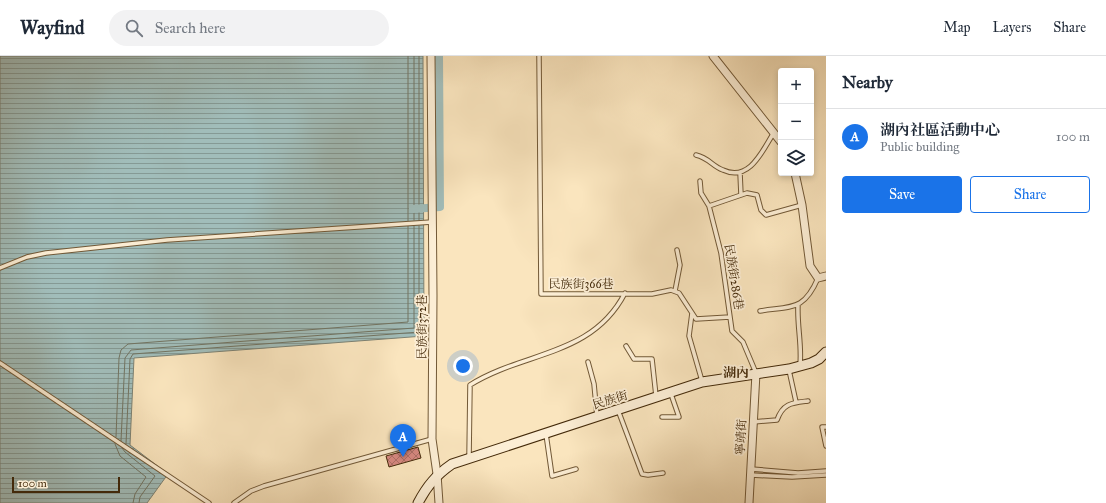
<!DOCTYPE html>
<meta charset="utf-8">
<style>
:root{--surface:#fff;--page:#f2f2f3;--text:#1f2937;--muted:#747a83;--line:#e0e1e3;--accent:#1a73e8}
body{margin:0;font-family:"IM FELL Great Primer","Noto Serif TC",serif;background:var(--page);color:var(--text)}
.controls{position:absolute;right:12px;top:12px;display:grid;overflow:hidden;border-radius:4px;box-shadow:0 2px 6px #0003}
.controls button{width:36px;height:36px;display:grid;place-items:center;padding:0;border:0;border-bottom:1px solid var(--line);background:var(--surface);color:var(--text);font:20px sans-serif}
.scale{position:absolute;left:12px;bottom:10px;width:108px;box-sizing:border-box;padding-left:4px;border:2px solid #442a0a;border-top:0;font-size:11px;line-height:14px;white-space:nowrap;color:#442a0a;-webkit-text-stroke:3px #fceed5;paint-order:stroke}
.you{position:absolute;left:463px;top:310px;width:14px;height:14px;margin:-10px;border:3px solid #fff;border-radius:50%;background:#1a73e8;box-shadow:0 0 0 6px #1a73e833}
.badge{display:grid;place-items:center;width:26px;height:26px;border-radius:50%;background:var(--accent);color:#fff;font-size:13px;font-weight:700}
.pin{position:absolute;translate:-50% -33px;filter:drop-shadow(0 1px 2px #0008)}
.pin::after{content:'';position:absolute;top:21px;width:14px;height:12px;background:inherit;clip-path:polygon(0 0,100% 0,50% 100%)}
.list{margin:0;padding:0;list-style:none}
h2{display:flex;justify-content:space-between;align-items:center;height:52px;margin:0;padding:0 16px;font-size:17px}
h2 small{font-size:13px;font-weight:400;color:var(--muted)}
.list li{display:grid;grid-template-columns:26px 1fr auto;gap:12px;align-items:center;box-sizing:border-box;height:56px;padding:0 16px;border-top:1px solid var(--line)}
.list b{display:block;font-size:15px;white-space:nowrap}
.list p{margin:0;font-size:13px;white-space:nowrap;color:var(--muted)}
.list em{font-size:13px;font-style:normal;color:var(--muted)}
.actions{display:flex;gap:8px;padding:12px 16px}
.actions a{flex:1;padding:9px 0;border:1px solid var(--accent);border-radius:4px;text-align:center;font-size:14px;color:var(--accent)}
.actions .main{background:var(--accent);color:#fff}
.icon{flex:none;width:22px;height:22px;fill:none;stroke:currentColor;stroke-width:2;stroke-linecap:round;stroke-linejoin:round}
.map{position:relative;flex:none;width:826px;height:447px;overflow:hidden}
header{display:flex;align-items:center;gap:24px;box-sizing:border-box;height:56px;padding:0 20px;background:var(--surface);border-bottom:1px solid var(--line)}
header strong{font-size:19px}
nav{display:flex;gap:22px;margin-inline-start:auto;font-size:14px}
.search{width:280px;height:36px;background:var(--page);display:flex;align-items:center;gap:10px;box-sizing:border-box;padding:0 14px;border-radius:22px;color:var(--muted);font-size:15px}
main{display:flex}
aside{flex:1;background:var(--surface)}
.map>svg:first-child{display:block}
</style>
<header>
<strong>Wayfind</strong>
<div class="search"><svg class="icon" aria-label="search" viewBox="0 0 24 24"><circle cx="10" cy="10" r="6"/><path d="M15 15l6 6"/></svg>Search here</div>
<nav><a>Map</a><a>Layers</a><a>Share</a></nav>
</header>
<main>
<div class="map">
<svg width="826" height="447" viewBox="0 0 826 447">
<defs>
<pattern id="water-rules" width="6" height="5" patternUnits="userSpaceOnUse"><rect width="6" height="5" fill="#a1bdba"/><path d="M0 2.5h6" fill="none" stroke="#859a95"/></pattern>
<pattern id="building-cross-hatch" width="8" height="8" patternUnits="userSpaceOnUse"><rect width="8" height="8" fill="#d68880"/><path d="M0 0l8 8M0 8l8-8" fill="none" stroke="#af6f67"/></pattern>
</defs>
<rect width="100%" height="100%" fill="#fae5be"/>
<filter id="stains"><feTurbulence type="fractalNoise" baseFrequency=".005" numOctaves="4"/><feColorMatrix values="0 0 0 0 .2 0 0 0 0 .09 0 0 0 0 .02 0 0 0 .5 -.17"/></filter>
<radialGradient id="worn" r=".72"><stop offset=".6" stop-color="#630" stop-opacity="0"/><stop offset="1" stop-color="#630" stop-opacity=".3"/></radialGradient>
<path fill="url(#water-rules)" stroke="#7c8274" d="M 0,0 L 423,0 L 424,280 L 134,302 L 130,389 L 168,418 L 147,447 L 0,447 Z"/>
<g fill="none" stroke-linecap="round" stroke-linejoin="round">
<path stroke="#727462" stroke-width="1" d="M 408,0 L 408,165
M 414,0 L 414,164
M 419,0 L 419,164
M 116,381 L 119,302 L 121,294 L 128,288 L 408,266 L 408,170
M 121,385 L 125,302 L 131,294 L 414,272 L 414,170
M 115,388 L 120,400 L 146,421 L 135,438 L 133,447
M 126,388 L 130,303 L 133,298 L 419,276 L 419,170
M 122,392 L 125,396 L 155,420 L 140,441 L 139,447"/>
<path stroke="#a1bdba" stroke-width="8" d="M 413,153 L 440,151 L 439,0"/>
</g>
<path fill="url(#building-cross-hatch)" stroke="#442a0a" d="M 418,391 L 421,402 L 389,411 L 386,400 Z"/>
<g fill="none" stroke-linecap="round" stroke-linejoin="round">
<g stroke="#725937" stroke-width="5.5">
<path id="lane" d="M 539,0 L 541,238 L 652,238 L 671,234 L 679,237 L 696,263 L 730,261
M 696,99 C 709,102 712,110 723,114 C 749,126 762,96 773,78
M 740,117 L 741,139
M 700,125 L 701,137 L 709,150 L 721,197 L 732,275 L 743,286 L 756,317
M 709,150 L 747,137 L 757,139 L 761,154 L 766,159 L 802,149
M 0,212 L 27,201 L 46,197 L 167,184 L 432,166
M 675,235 L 680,209 L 677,194
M 798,249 C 797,270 802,289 800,309
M 760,255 C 792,250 804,255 818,222
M 692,257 L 689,280 L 702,325
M 626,290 L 634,303 L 652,303 L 656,340
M 588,306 L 594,328 L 597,360
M 0,307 L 209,447
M 789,314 L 796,346
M 618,354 L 642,418 L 648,419 L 663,417
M 662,361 L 679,361 L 671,338
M 753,366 L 777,364 C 783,347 792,347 808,345
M 826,371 L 822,371 L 826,390
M 546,378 L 552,420 L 576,413
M 469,401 L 470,329 C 524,295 592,301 625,237
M 751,413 L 798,417 L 826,415
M 751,419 L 792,421 L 826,419
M 234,447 L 251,435 L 264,430 L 432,383"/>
</g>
<g stroke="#725937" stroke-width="9">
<path id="street" d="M 431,0 L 433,239 L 432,383 L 437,418 L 439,447
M 713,0 L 781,86
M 795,117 L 802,149 L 810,210 L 818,222 L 826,220
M 749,447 L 756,317"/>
</g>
<g stroke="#442a0a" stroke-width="11">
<path id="secondary" d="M 418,447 C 427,430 436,419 452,408 L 702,326 L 789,313 L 811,307 L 819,303 L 826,296"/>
</g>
<use href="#lane" stroke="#fceed5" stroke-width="3.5"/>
<use href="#street" stroke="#fceed5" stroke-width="7"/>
<use href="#secondary" stroke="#fceed5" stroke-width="9"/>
</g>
<g text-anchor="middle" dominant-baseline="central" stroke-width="3.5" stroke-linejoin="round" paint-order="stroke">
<g font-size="12" fill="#442a0a" stroke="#fceed5">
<text transform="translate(734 221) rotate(81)">民族街286巷</text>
<text x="581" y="228">民族街366巷</text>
<text transform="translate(422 271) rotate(-90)">民族街372巷</text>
<text transform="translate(610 344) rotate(-17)">民族街</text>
<text transform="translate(741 381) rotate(-87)">寧靖街</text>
</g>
<g font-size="13" font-weight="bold" fill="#442a0a" stroke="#fceed5">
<text x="736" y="317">湖內</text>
</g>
</g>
<rect width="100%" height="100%" filter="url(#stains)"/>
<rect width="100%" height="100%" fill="url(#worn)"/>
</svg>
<div class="controls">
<button>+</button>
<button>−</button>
<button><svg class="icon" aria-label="layers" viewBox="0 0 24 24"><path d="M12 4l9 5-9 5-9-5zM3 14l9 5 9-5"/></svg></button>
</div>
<div class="scale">100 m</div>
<div class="you"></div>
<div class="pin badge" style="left:403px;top:401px">A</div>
</div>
<aside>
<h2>Nearby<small></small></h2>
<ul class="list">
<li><span class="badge">A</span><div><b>湖內社區活動中心</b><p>Public building</p></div><em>100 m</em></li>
</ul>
<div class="actions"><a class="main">Save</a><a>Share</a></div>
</aside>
</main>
